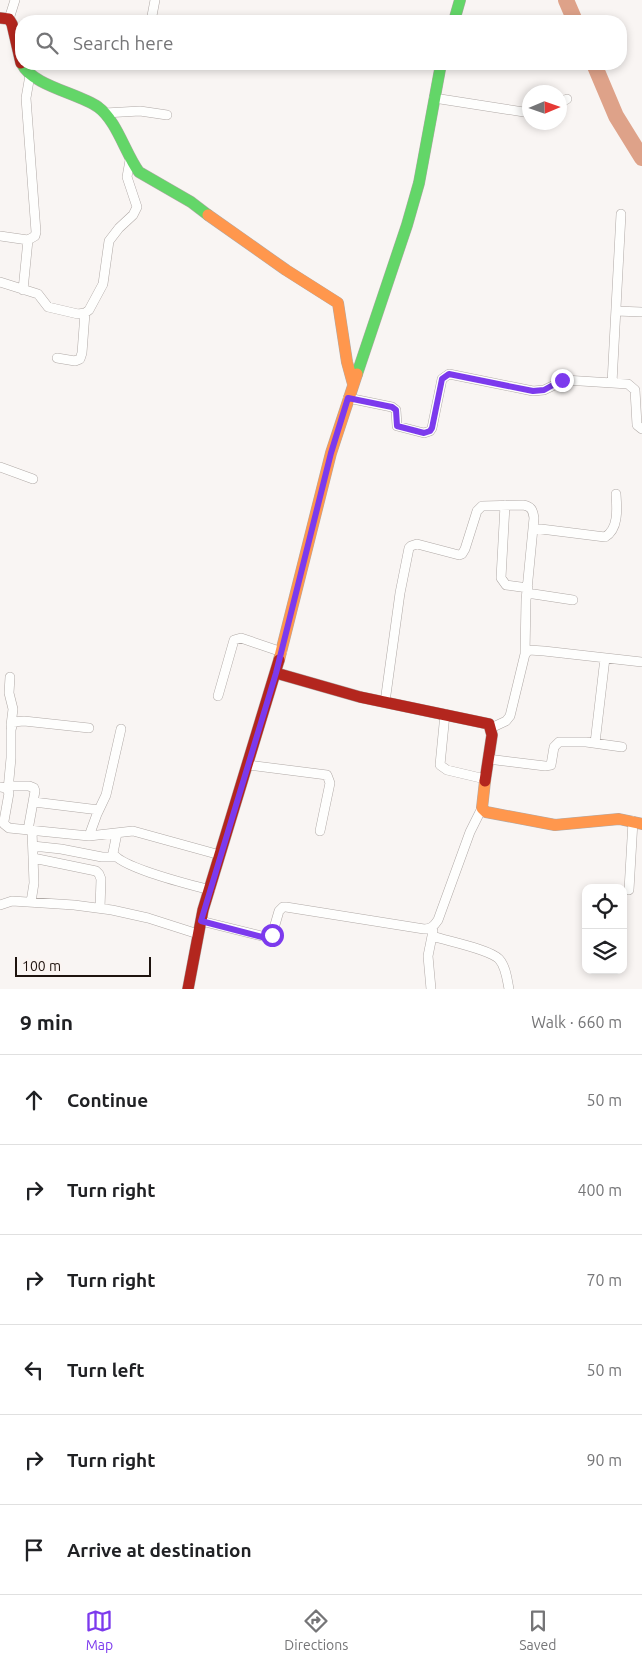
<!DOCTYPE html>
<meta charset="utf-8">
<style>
:root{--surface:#fff;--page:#f2f2f2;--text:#202124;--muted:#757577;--line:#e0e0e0;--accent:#7c3aed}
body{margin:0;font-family:Ubuntu,sans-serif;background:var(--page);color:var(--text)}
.controls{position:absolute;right:15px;bottom:15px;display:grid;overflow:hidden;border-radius:10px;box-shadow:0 2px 8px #0003}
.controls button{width:45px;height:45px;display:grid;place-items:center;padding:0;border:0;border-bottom:1px solid var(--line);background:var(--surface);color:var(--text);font:25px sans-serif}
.compass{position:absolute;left:522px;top:85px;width:45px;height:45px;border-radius:50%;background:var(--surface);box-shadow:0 2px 8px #0003;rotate:88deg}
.scale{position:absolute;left:15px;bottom:12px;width:136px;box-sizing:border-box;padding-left:5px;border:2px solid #1e130e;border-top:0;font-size:14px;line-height:18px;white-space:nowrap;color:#1e130e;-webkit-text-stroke:4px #fbf4f1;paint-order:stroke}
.stop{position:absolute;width:15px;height:15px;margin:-11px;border:4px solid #7c3aed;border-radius:50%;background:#fff}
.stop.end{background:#7c3aed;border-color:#fff;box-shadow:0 1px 5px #0008}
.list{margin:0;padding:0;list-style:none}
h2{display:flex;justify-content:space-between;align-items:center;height:65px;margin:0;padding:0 20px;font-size:21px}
h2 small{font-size:16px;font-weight:400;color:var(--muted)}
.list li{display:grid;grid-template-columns:32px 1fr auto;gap:15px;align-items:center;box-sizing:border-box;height:90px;padding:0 20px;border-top:1px solid var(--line)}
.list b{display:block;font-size:19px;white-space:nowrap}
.list em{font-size:16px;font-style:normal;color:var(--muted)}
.icon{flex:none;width:28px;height:28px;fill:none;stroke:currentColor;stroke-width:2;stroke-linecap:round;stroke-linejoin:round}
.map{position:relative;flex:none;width:642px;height:989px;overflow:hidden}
.search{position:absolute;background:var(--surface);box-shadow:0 2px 8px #0003;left:15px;right:15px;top:15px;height:55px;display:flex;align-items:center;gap:12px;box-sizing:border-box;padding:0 18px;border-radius:20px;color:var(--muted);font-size:19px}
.sheet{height:605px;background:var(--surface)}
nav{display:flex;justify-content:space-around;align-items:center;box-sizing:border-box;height:70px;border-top:1px solid var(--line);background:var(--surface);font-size:14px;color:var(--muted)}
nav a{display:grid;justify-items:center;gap:2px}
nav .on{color:var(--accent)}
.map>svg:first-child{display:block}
</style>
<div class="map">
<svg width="642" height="989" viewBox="0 0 642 989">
<rect width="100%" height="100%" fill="#f9f5f3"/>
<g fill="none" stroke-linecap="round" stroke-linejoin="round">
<path stroke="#dea289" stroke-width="16" d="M 566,0 L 575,21
M 594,64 L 616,116 L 642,158"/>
<g stroke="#b0a9a6" stroke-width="10">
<path id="street" d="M 9,19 L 15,0
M 151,21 L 155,0
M 434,98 L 530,113
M 560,103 L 567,99
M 105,113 L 140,111 L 167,115
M 0,236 L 28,240 L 35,236 L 36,232 L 26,98 L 30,75
M 0,282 L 38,294 L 48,307 L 78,314 L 85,313 L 89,310 L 103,284 L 109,241 L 119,228 L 133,215 L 137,207 L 127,177 L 130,160
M 23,290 L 28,240
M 616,311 L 642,312
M 57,358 L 75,361 L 80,359 L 82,353 L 85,313
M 612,383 L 621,214
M 348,398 L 392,407 L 396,410 L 397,426 L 424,433 L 430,431 L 432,428 L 442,379 L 449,374 L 533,391 L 544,390 L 565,380 L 628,384 L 635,390 L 637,425 L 642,429
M 0,467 L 33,479
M 505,505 L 501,578 L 506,585 L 528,588
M 533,528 L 605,537 C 619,529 617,508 616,494
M 527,593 L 573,600
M 10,677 L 9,693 L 13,709 L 11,725
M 218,696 L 234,640 L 241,638 L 282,652
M 385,702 L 400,593 L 409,548 L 411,546 L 417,544 L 459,555 L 462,554 L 465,549 L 477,511 L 482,506 L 523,505 C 531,506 533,510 534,518 L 526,600 L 525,654
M 445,714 L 440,765 L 447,770 L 485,779
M 491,728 L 506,721 L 510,716 L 525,654 L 529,650 L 544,651 L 642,662
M 595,743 L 605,658
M 488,759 L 545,766 L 551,765 L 554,747 L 559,742 L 586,742 L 622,747
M 248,765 L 327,775 L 330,783 L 320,831
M 9,786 L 29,786 L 34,788 L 35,791 L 28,830
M 0,787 L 6,788 L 9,793 L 4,821 L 4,824 L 9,828 L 89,836 L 133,831 L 220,855
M 8,790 L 11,758 L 11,730 L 13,722 L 24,721 L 89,728
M 34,802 L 99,810
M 117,833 L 113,853 C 121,868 192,885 210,890
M 89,836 L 97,814 L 106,795 L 121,729
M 33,846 L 61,849 L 102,857 L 115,857
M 33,858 L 96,871 L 99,874 L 101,879 L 100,908
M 629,890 L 633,821
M 31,902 L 34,883 L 32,831
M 0,905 L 12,901 L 74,905 L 112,910 L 148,918 L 198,934
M 201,921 L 270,938 L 272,935 L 279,911 L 283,907 L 286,907 L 424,929 C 431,929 434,926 438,920 L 470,832 L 482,808
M 432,936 C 447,941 489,949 499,959 C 506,967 507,979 509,989
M 431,989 L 428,956 L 433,931"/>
</g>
<g stroke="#b0a9a6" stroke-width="12">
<path id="fast" d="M 454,21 L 460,0
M 22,64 C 33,86 78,93 98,107 C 117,121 125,153 139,172 L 191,202 L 208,215
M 357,374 L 407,225 L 419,183 L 441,64"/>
</g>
<g stroke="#b0a9a6" stroke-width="12">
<path id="slow" d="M 208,215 L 286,270 L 338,303 L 347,362 L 353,384
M 279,660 L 331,453 L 357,374
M 485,781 L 482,808 L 486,812 L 555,825 L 619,819 L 642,824"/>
</g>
<g stroke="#b0a9a6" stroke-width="12">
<path id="jam" d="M 0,18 L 9,19 L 12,24 L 21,63
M 276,673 L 360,697 L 489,724 L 492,735 L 485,781
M 188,989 L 203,910 L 279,660"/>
</g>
<use href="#street" stroke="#fefefd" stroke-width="9"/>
<use href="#fast" stroke="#63d668" stroke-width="11"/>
<use href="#slow" stroke="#ff974d" stroke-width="11"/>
<use href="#jam" stroke="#b3261e" stroke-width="11"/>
</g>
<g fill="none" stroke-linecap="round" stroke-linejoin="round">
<path stroke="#7c3aed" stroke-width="6" d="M 272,935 L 270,938 L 266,938 L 201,921 L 276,673 L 331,453 L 348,398 L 392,407 L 396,410 L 397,426 L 424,433 L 430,431 L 432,428 L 442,379 L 449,374 L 533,391 L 544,390 L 562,380"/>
</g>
</svg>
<div class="controls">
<button><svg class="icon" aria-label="locate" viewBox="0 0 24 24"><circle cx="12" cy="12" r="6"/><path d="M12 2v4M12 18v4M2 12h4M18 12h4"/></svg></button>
<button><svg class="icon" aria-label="layers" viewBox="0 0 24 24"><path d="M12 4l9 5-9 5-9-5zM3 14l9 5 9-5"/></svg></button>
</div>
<svg class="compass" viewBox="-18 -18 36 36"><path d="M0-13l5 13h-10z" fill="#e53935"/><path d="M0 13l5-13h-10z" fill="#757577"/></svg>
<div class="scale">100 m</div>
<div class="stop" style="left:272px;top:935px"></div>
<div class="stop end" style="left:562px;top:380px"></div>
<div class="search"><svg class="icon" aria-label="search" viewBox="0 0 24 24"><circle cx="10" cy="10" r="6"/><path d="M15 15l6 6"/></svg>Search here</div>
</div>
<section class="sheet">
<h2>9 min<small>Walk · 660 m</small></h2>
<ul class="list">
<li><svg class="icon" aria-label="ahead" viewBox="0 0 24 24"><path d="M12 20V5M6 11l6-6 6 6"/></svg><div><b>Continue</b></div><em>50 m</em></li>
<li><svg class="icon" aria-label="right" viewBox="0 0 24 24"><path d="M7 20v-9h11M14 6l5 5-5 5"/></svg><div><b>Turn right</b></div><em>400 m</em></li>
<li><svg class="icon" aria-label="right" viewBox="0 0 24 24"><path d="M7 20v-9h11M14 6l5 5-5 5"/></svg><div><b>Turn right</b></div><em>70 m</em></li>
<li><svg class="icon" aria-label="left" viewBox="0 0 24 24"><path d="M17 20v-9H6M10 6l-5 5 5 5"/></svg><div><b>Turn left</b></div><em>50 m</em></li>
<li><svg class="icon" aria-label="right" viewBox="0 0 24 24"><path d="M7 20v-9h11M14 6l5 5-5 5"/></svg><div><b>Turn right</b></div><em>90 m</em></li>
<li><svg class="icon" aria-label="arrive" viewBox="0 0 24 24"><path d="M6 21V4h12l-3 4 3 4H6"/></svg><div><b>Arrive at destination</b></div></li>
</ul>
</section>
<nav>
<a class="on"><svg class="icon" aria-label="map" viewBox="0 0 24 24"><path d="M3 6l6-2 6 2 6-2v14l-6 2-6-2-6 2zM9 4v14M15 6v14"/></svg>Map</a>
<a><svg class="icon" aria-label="directions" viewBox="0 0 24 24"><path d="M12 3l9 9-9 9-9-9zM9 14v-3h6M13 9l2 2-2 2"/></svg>Directions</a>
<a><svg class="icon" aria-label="saved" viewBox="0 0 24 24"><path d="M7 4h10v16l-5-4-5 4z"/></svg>Saved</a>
</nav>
